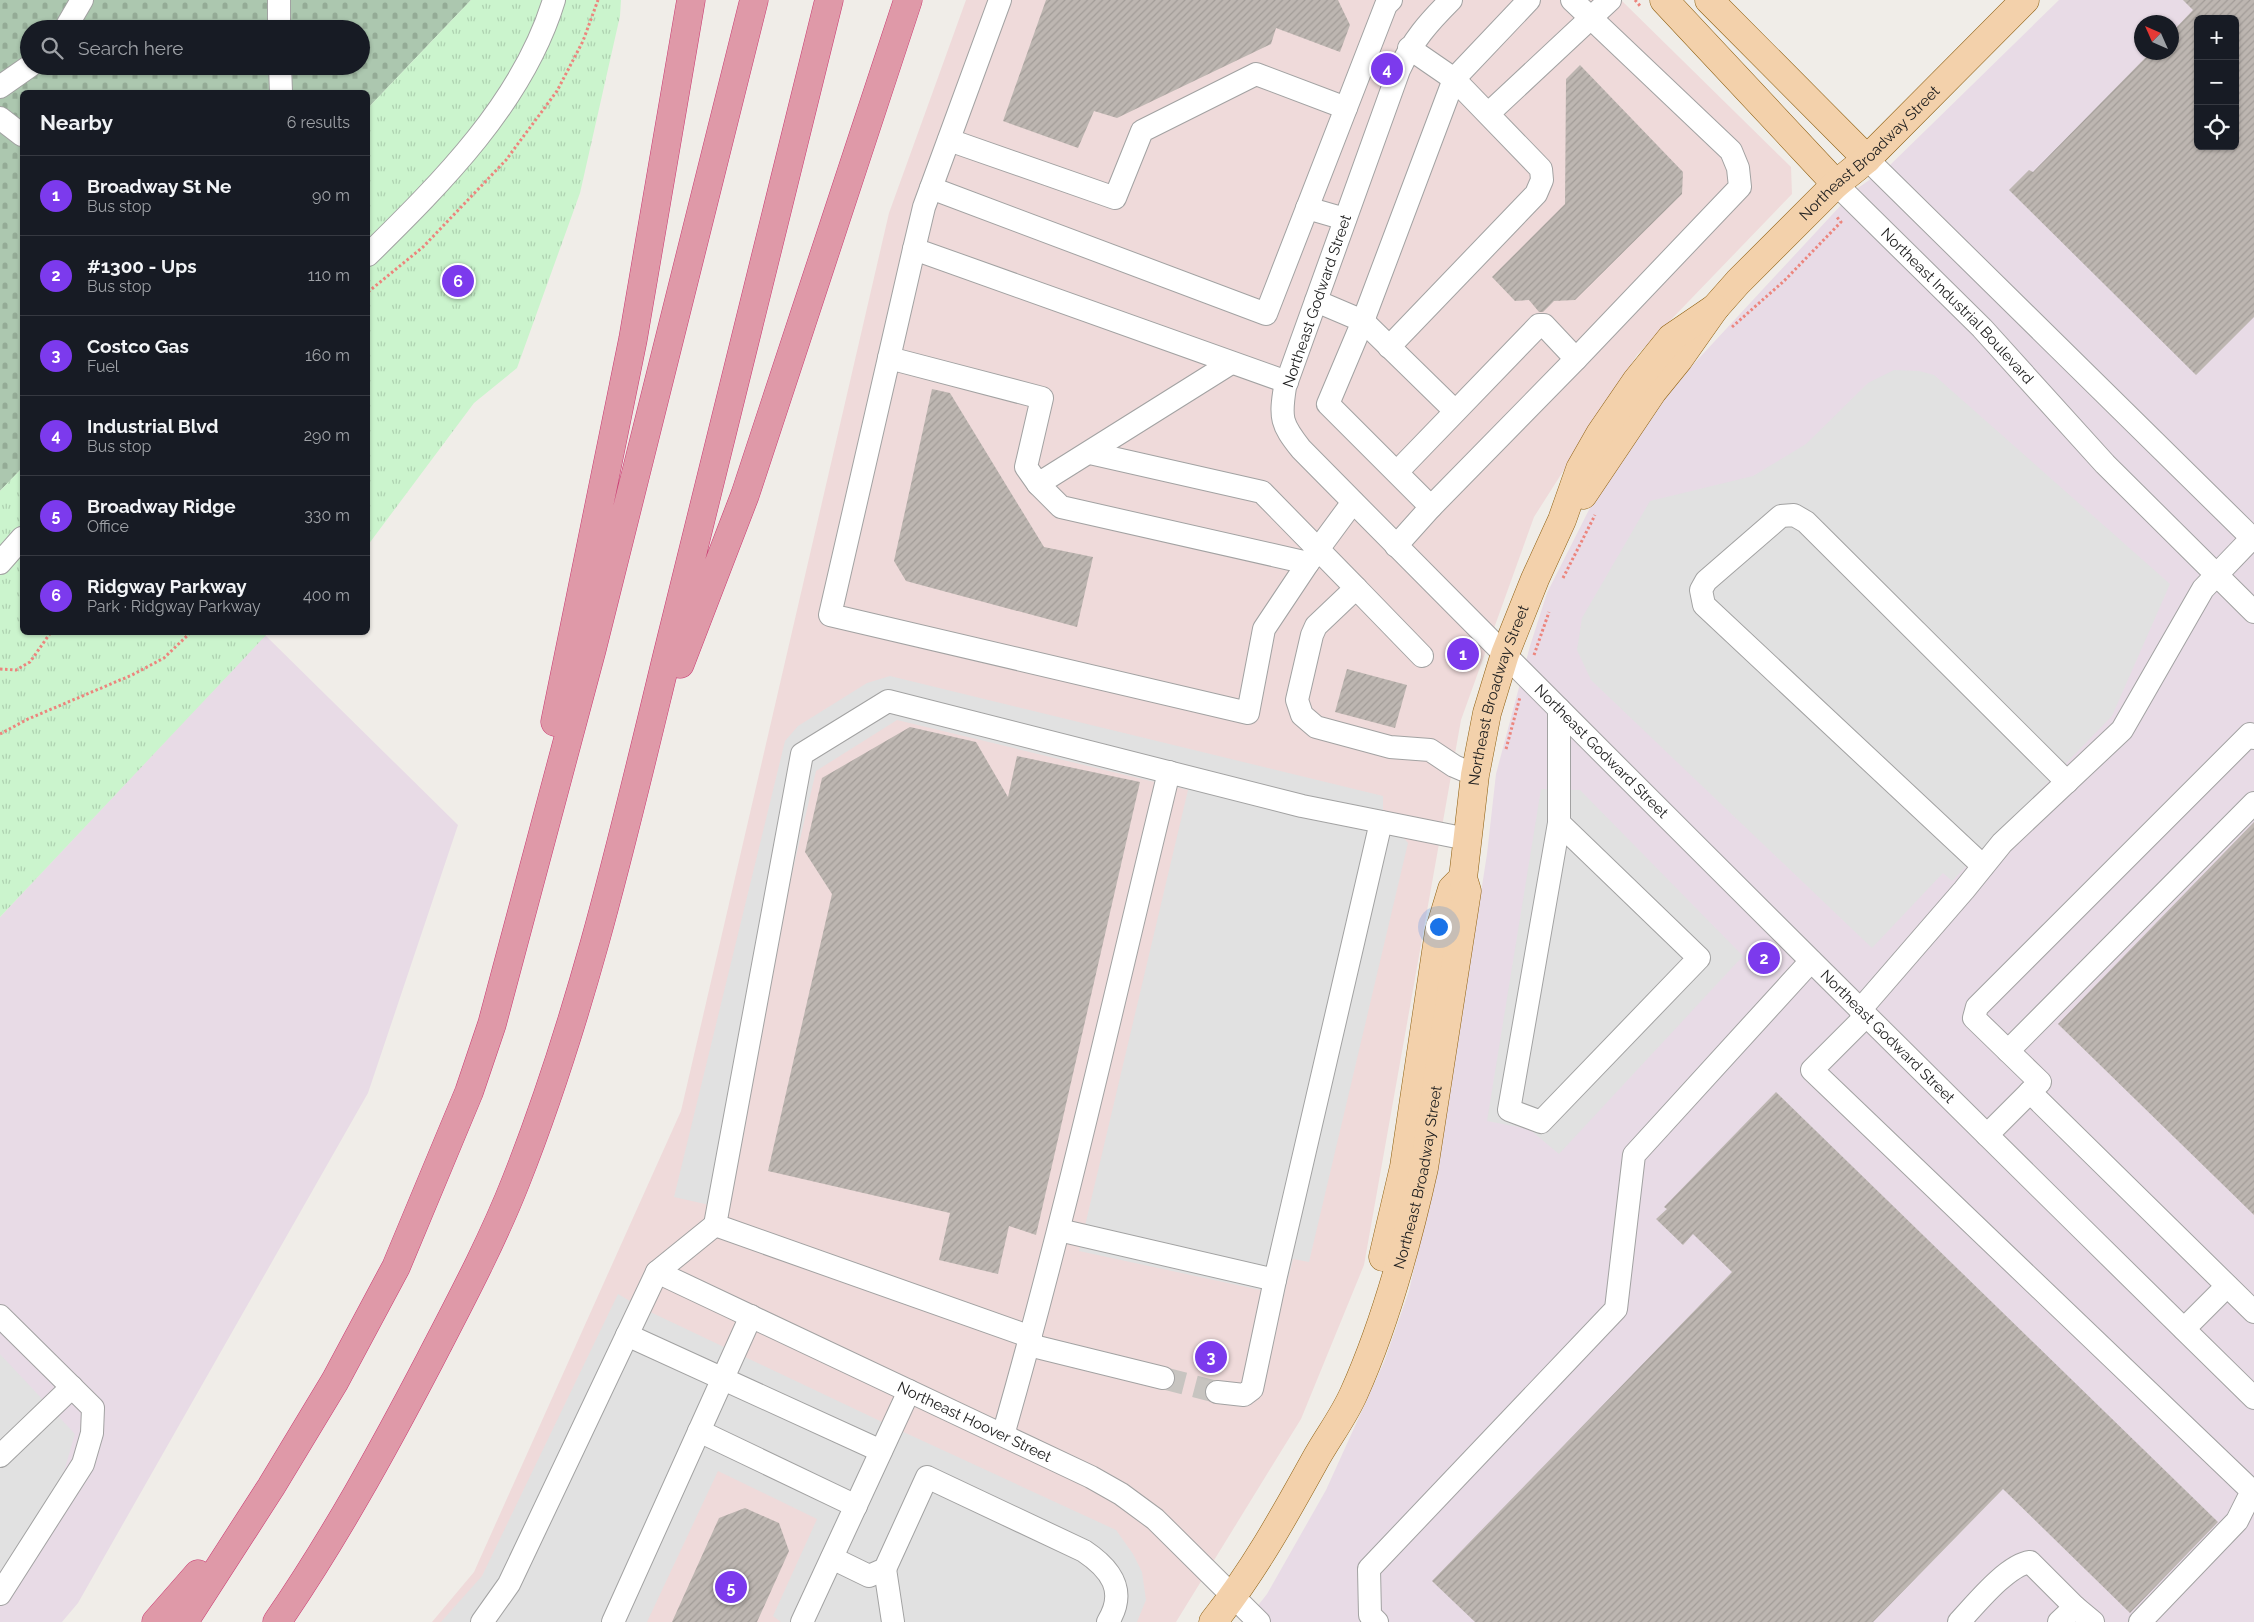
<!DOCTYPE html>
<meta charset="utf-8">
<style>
:root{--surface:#171b24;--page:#242831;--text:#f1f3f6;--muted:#9ea1a6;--line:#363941;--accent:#7c3aed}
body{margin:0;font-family:Raleway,sans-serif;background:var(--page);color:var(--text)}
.controls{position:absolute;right:15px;top:15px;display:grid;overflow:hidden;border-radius:8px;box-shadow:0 1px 4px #0004}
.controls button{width:45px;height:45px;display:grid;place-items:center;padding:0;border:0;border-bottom:1px solid var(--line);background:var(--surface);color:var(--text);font:25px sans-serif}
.compass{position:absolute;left:2134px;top:15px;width:45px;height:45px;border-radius:50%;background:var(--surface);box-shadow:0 1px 4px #0004;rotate:315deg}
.you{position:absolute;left:1438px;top:926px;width:18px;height:18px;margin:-12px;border:4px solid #fff;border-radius:50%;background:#1a73e8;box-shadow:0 0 0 8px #1a73e833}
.badge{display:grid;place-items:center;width:32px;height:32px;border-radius:50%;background:var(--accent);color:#fff;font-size:16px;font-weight:700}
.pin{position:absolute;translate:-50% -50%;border:2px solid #fff;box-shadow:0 1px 5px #0006}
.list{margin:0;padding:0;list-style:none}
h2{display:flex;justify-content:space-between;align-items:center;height:65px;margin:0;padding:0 20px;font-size:21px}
h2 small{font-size:16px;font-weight:400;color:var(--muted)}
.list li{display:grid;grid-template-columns:32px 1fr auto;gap:15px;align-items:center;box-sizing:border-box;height:80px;padding:0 20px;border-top:1px solid var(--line)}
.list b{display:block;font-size:19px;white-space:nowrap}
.list p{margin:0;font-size:16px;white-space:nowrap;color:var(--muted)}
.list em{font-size:16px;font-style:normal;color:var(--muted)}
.icon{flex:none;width:28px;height:28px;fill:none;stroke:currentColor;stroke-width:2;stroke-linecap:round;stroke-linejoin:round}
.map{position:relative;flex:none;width:2254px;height:1622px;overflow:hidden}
.search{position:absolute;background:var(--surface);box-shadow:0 1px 4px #0004;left:20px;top:20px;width:350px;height:55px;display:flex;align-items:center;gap:12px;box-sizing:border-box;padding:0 18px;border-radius:28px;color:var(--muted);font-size:19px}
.panel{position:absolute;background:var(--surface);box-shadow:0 1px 4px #0004;left:20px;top:90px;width:350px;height:545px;border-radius:8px}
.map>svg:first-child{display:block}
</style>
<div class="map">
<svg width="2254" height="1622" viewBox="0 0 2254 1622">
<defs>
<pattern id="cemetery-stones" width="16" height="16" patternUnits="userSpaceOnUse" patternTransform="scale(1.25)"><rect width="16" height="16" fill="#acc7af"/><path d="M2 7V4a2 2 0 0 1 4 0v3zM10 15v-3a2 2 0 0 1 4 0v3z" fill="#94ab96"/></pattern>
<pattern id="park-tufts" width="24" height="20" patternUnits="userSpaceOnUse" patternTransform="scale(1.25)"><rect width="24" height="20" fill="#cbf4cd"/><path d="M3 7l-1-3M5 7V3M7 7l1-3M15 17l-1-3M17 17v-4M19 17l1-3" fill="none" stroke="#aed1b0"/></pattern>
<pattern id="building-hatch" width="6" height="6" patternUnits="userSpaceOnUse" patternTransform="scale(1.25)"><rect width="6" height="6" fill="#bdb6b1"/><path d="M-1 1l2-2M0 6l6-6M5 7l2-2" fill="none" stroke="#a29c98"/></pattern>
</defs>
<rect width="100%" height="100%" fill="#f0ede8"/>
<path fill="#efdada" d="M 966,0 L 1621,0 L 1791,167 L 1792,194 L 1637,355 L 1534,517 L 1461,720 L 1364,1265 L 1301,1419 L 1176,1622 L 432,1622 L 474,1572 L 681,1111 L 889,213 Z"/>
<path fill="#e8dbe6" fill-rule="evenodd" d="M 2059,0 L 2254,0 L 2254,1622 L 1245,1622 L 1267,1594 L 1326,1490 L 1384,1362 L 1409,1291 L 1441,1147 L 1487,854 L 1496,774 L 1530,646 L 1547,593 L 1604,480 L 1634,436 L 1676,383 L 1855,190 L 1888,167 ZM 2198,19 L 2235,19 L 2235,146 L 2198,146 ZM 2142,22 L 2172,22 L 2172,52 L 2142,52 Z
M 265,635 L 458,825 L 368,1093 L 78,1603 L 62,1622 L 0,1622 L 0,917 Z"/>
<path fill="url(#cemetery-stones)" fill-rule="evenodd" d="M 0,0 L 471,0 L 368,108 L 368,92 L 22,92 L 22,468 L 0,491 ZM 29,29 L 361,29 L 361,66 L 29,66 Z"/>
<path fill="url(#park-tufts)" d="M 471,0 L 621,0 L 620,16 L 580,193 L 517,368 L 474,403 L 368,545 L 368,108 Z
M 22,468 L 22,632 L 268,633 L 0,917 L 0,491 Z"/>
<path fill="#e1e1e1" d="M 1894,370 L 1919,371 L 1934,375 L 2170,584 L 2112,716 L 1952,881 L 1943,873 L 1872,948 L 1591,680 L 1577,650 L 1582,618 L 1650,501 L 1753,476 L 1806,444 L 1868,383 Z
M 890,676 L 1383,796 L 1383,813 L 1408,843 L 1309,1262 L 1293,1259 L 1284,1295 L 1079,1251 L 1188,790 L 897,720 L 816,771 L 714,1206 L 674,1197 L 785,741 L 798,726 L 867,683 Z
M 1541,789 L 1580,790 L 1743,956 L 1559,1154 L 1529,1129 L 1487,1121 Z
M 618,1294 L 644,1309 L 897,1429 L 1116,1530 L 1133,1554 L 1142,1572 L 1146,1600 L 1137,1622 L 781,1622 L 773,1616 L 817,1519 L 718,1471 L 647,1622 L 441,1622 L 482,1576 Z
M 0,1354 L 75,1434 L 59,1488 L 0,1579 Z"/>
<path fill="url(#building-hatch)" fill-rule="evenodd" d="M 1046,0 L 1338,0 L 1350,25 L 1340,52 L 1276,28 L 1271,44 L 1117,118 L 1094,111 L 1078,148 L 1003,121 Z
M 2183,0 L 2254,0 L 2254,317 L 2196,375 L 2009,190 L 2029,170 L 2033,172 L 2151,52 L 2172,52 L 2172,32 L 2193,10 ZM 2198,19 L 2235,19 L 2235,146 L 2198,146 Z
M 1580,65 L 1683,172 L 1682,194 L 1575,300 L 1554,301 L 1543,312 L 1539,312 L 1529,300 L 1515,301 L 1492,277 L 1565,204 L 1566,79 Z
M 932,389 L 950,393 L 1044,547 L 1093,557 L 1077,627 L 906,581 L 894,561 Z
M 1347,669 L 1407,685 L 1395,728 L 1335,712 Z
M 910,727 L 976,742 L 1008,797 L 1017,756 L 1140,782 L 1036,1235 L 1009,1226 L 998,1274 L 939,1260 L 950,1213 L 768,1171 L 832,894 L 805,852 L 822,778 Z
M 2254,822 L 2254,1215 L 2058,1024 Z
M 1776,1092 L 2218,1522 L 2130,1613 L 2003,1489 L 1873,1622 L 1475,1622 L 1432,1581 L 1732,1272 L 1693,1234 L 1683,1245 L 1656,1219 L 1667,1209 L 1664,1207 Z
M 745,1508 L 779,1523 L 789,1551 L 757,1622 L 672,1622 L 719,1518 Z"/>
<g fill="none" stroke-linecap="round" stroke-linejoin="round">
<path stroke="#c7c4c0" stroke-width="22" stroke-dasharray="22 11" stroke-linecap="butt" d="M 1163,1378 L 1217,1392"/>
<g stroke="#a2a2a2" stroke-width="24">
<g id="minor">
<path d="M 1000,0 L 924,207 L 914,249 L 1287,382"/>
<path id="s1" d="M 1451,0 C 1428,23 1413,40 1399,70 L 1285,387 C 1280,418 1281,424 1301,449 C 1616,768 1934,1084 2254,1398"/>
<path d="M 1529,0 L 1454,79 L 1363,321 L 1328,404 L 1431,507 L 1576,359 L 1740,187 L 1738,168 L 1731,151 L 1572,0"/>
<path d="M 65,29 L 82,0"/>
<path d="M 279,29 L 279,0"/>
<path d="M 280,66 L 281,92"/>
<path d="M 0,87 L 30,66"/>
<path d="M 1489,113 L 1610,0"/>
<path d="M 0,118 L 22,135"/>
<path d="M 949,140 L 1115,198 L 1142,131 L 1256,74 L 1346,108"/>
<path d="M 1867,159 L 2254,540"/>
<path id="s2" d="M 1836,184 L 1982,328 L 2105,464 L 2254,612"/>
<path d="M 931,188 L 1266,314 L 1386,5 L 1391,0"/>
<path d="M 1307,208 L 1345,219"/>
<path d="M 914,249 L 889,358 L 1042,398 L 1026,467 L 1038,484 L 1231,363"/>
<path d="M 368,255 C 442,182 523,102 554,0"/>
<path d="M 1316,301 L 1363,321 L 1455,411"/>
<path d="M 1389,347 L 1536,194 L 1542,180 L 1541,169 L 1454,79 L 1409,48"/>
<path d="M 889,358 L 830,615 L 1248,713 L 1264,629 L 1308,563"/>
<path d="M 1090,453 L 1262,492 L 1356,588"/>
<path d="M 1397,472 L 1539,325 L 1544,325 L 1576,359"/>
<path d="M 1038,484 L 1061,507 L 1308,563 L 1353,502"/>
<path d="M 1396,546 L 1431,507"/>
<path d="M 0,563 L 22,538"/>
<path d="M 1422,656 L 1356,588 L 1316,626 L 1312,635 L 1297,700 L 1302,715 L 1316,727 L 1390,747 L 1430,750 L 1454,766 L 1475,775"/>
<path d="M 1559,709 L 1559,823 L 1509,1110 L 1541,1122 L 1699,958 L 1559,823"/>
<path d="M 2254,738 L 2250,734 L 1977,1007 L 1974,1018 L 2040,1082 L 2030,1092 L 2254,1312"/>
<path d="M 1983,866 L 1704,605 L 1701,590 L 1706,581 L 1781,516 L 1794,515 L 1806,522 L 2067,782"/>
<path d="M 1860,1010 L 1964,890 L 2002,843 L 2122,730 L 2203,589 L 2254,536"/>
<path d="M 1866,1016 L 1812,1070 L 2252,1491 L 2237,1521 L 2140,1622"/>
<path d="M 2008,1051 L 2254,803"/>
<path d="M 1987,1135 L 2030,1092"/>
<path d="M 1059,1230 L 1275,1280 L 1381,822"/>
<path id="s3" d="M 657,1272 L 1091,1477 L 1121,1494 L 1155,1519 L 1259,1622"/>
<path d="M 0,1316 L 93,1408 L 92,1433 L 83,1464 L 0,1594"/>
<path d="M 2184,1329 L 2227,1286"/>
<path d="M 627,1335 L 881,1451"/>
<path d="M 1031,1337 L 715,1225 L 802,754 L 888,701 L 1302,806 L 1467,839"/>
<path d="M 1029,1345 L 1163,1378"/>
<path d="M 1217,1392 L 1244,1395 L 1252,1389 L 1275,1280"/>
<path d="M 699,1431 L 856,1506"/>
<path d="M 1003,1435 C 1066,1216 1115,993 1169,772"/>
<path d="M 0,1456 L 72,1387"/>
<path d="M 832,1558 L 869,1576 L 885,1569 L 927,1477 L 1084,1551 C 1111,1569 1127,1591 1108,1622"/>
<path d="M 885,1569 L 893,1622"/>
<path d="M 482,1622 L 509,1584 L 657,1272 L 715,1225"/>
<path d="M 613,1622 L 751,1316"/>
<path d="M 802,1622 L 909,1391"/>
<path d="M 1377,1622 L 1370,1615 L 1369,1569 L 1616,1309 L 1634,1155 L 1811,961"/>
<path d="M 1959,1622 C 1975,1605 2007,1565 2030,1562 L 2075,1607"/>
<path d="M 2059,1622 L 2075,1607 L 2093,1622"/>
</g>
</g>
<g stroke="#8d5f10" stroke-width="29">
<g id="major">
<path d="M 1664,0 L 1836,184"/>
<path d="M 1709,0 L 1867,159"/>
<path id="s4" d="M 1583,495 L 1653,391 L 1679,359 L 1715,308 L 1738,282 L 1836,184 L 1867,159 L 2025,0"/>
<path d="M 1383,1257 L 1404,1167 L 1439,932 L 1452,889 L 1462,879"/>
<path id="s5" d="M 1213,1622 C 1253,1572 1283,1518 1314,1462 C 1327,1438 1343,1418 1354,1393 C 1386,1322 1407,1244 1424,1168 L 1467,891 L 1463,878 L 1475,775 L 1487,713 L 1505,654 L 1535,579 L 1562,520 L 1580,469 L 1600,434 L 1637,380 L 1671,338 L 1715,308"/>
</g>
</g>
<g stroke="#c93a71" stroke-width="29">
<path id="highway" d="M 680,664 L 745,495 L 908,0
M 555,722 L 633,339 L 691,0
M 156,1622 L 198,1574
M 184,1622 L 271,1487 L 335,1381 L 396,1267 L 469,1092 L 492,1024 L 592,649 L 754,0
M 277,1622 C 334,1539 383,1450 430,1360 C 460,1302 492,1242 516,1181 C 583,1012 624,833 667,656 C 721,438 775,219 829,0"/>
</g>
<path stroke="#ec857d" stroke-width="3" stroke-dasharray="2.5 2.5" stroke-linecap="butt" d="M 1635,0 L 1641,7
M 368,292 L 423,247 L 506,160 L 557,91 L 583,41 L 598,0
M 1732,327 L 1784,281 L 1841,222 L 1836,216
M 1563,578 L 1595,515
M 1534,655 L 1549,612
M 0,669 L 16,670 L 30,662 L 51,632
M 0,734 L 28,719 L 132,675 L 164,658 L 191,632
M 1506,749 L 1520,697"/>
<use href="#minor" stroke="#fff" stroke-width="22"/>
<use href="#major" stroke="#f3d1ab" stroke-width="28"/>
<use href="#highway" stroke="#df99a8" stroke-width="28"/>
</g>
<g text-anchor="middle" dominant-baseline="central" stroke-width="4" stroke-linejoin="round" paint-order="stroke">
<g font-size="15" fill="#212121" stroke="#fff">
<text stroke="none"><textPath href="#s4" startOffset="448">Northeast Broadway Street</textPath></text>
<text transform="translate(1317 301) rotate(-71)">Northeast Godward Street</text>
<text stroke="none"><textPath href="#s2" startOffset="172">Northeast Industrial Boulevard</textPath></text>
<text stroke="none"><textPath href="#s5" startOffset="986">Northeast Broadway Street</textPath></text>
<text stroke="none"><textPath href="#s1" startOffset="918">Northeast Godward Street</textPath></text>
<text stroke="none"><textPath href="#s1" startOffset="1322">Northeast Godward Street</textPath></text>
<text stroke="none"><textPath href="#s5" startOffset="495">Northeast Broadway Street</textPath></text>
<text stroke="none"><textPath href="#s3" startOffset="351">Northeast Hoover Street</textPath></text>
</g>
</g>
</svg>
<div class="controls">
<button>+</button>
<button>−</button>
<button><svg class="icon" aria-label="locate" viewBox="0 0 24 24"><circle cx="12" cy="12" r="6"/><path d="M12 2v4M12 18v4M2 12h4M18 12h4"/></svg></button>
</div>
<svg class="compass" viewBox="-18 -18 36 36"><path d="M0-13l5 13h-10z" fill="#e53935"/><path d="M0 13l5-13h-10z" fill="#9ea1a6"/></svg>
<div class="you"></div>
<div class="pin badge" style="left:1463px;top:654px">1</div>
<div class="pin badge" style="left:1764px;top:958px">2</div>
<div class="pin badge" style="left:1211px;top:1357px">3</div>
<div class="pin badge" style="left:1387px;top:69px">4</div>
<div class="pin badge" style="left:731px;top:1587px">5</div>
<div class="pin badge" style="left:458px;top:281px">6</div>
<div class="search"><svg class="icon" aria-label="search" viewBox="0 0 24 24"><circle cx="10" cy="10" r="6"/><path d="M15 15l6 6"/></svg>Search here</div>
<section class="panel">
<h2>Nearby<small>6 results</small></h2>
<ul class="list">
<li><span class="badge">1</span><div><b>Broadway St Ne</b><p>Bus stop</p></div><em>90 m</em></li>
<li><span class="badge">2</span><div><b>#1300 - Ups</b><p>Bus stop</p></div><em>110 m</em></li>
<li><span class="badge">3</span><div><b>Costco Gas</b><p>Fuel</p></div><em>160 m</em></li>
<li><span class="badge">4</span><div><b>Industrial Blvd</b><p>Bus stop</p></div><em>290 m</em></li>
<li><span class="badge">5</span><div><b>Broadway Ridge</b><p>Office</p></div><em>330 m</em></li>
<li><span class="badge">6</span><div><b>Ridgway Parkway</b><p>Park · Ridgway Parkway</p></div><em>400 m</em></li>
</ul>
</section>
</div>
